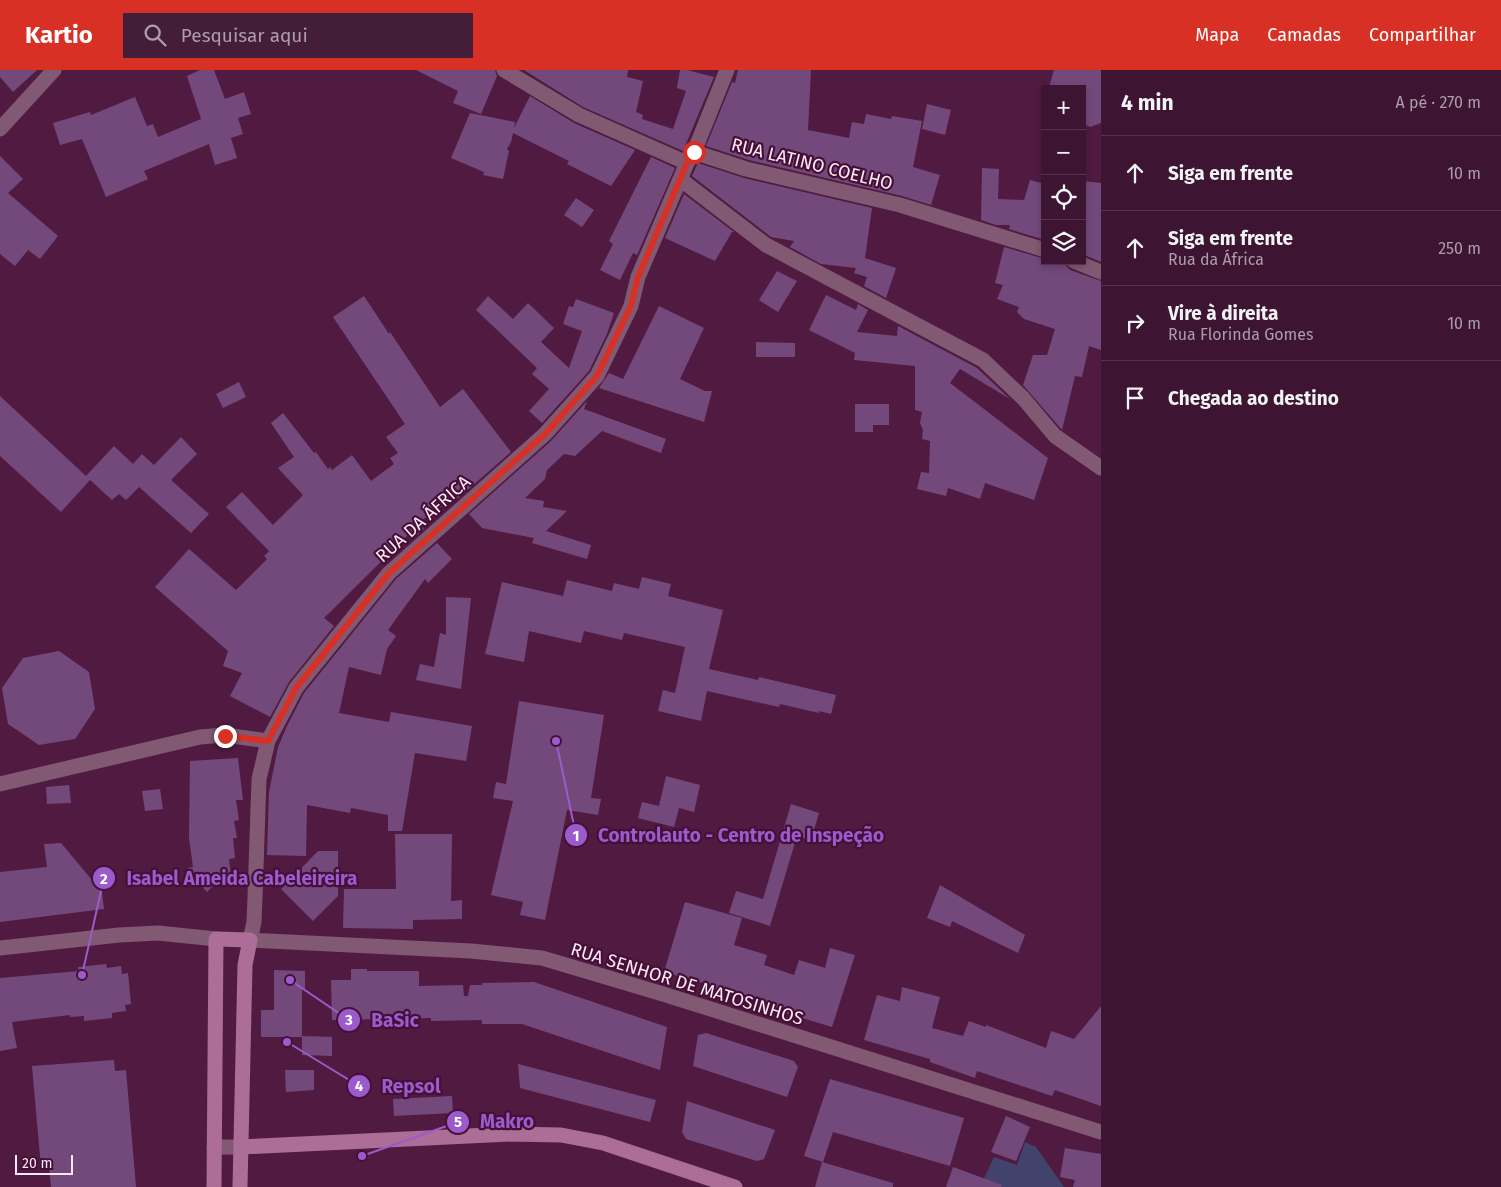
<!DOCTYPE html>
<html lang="pt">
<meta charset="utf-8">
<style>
:root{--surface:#3d1431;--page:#441d39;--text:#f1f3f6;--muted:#ad9eab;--line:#56334d;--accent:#d93025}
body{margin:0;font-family:"Fira Sans",sans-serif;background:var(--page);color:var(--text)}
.controls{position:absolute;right:15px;top:15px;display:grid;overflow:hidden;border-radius:0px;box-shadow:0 2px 8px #0003}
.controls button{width:45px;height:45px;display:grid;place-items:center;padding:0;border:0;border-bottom:1px solid var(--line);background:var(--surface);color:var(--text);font:25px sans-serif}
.scale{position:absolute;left:15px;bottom:12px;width:58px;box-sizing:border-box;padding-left:5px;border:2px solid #fee8f5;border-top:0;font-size:14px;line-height:18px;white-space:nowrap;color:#fee8f5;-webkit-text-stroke:4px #451037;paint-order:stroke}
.stop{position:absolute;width:15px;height:15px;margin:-11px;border:4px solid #d93025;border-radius:50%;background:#fff}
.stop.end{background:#d93025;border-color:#fff;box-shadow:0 1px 5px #0008}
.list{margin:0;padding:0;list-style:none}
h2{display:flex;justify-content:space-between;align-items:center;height:65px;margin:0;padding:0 20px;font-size:21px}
h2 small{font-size:16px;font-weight:400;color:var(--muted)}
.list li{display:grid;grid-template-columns:32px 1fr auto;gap:15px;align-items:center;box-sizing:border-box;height:75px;padding:0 20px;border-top:1px solid var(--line)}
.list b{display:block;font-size:19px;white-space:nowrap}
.list p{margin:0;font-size:16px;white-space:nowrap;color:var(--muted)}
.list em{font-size:16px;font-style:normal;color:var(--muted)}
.icon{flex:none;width:28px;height:28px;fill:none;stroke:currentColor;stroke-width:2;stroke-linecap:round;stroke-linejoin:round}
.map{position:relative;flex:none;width:1101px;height:1117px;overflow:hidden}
header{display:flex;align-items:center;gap:30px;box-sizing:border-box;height:70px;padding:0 25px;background:var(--accent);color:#fff}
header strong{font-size:24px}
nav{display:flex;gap:28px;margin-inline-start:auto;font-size:18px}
.search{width:350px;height:45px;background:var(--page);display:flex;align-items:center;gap:12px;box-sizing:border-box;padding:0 18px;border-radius:0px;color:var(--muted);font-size:19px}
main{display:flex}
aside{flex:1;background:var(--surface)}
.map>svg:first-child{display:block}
</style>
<header>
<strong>Kartio</strong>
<div class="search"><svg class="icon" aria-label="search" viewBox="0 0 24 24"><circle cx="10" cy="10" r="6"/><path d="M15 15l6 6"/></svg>Pesquisar aqui</div>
<nav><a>Mapa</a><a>Camadas</a><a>Compartilhar</a></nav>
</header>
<main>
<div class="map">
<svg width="1101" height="1117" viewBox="0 0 1101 1117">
<rect width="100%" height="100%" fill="#511b41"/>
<path fill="#41436d" d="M 1025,1072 L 1036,1077 L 1064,1117 L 980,1117 L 994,1087 L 1017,1095 Z"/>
<path fill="#73497c" d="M 0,0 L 37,0 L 13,22 L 0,7 Z
M 200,0 L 214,0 L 225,29 L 244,22 L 251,44 L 238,48 L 243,64 L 231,68 L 237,88 L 215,95 L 209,74 L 144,101 L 148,109 L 106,127 L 82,69 L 60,75 L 53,53 L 90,42 L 91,45 L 135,27 L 147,56 L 153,54 L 158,67 L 201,49 L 187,6 Z
M 416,0 L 495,0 L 497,6 L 481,44 L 453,33 L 458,21 Z
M 524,0 L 628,0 L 627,7 L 643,11 L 636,42 L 643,45 L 642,49 L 673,59 L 686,21 L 677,18 L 680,0 L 687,0 L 714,7 L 683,81 L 583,37 Z
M 738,0 L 811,0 L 808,60 L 849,68 L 852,52 L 864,54 L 866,44 L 891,49 L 892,46 L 922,51 L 913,97 L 940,105 L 931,135 L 902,126 L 749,90 L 706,76 L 732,12 L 735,13 Z
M 1054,0 L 1101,0 L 1101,53 L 1090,57 L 1082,53 L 1082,17 L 1049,17 Z
M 530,26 L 574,53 L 635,80 L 611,116 L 567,94 L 569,91 L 513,63 L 511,72 L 507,79 L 509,81 L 503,109 L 483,105 L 484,102 L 451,88 L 470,43 L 515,52 L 514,58 Z
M 927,34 L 951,40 L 945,65 L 922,59 Z
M 0,86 L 23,109 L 8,123 L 58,166 L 40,189 L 28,180 L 15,196 L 0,184 Z
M 651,87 L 675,98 L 637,185 L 633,183 L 620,210 L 600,200 L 613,174 L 609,171 Z
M 698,93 L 744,108 L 872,138 L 865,188 L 896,198 L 886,228 L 864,216 L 867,207 L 854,203 L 856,198 L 821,194 L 790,177 L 794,171 L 771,167 L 692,106 Z
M 982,98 L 999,99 L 998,129 L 1024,130 L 1030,110 L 1045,114 L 1045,170 L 1009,159 L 1010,155 L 996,155 L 981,150 Z
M 1082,111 L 1101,113 L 1101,192 L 1082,184 Z
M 684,124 L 734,162 L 732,162 L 715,191 L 665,168 Z
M 576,128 L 594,140 L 582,157 L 564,145 Z
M 1004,177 L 1045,189 L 1045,191 L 1058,191 L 1065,194 L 1070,200 L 1101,211 L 1101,280 L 1089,276 L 1082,307 L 1075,306 L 1062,360 L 1023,315 L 1033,285 L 1047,285 L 1055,259 L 1024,249 L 1017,242 L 1019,237 L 997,229 L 1003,215 L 995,213 Z
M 777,201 L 797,211 L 778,242 L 759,230 Z
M 826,225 L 856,240 L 858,234 L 868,240 L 857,262 L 897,266 L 898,256 L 977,298 L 1010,329 L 960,299 L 950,313 L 1048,388 L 1034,430 L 985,413 L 980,429 L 948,418 L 946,426 L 917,419 L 921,402 L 929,403 L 930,371 L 922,369 L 923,360 L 920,353 L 922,342 L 915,340 L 915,296 L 854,290 L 855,283 L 809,260 Z
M 364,226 L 389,264 L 390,262 L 440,337 L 463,319 L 511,382 L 456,430 L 454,428 L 418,453 L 424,459 L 413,469 L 409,464 L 324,548 L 334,556 L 289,612 L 270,647 L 230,626 L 242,603 L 223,596 L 228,581 L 155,517 L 189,479 L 236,520 L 267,489 L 264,486 L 269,481 L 226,437 L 242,422 L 273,455 L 303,425 L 278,398 L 294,387 L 271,353 L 283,343 L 314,383 L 316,382 L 328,399 L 330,397 L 332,400 L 352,385 L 371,411 L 394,394 L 390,388 L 398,383 L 386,367 L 405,354 L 333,247 Z
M 488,226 L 513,249 L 528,233 L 554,258 L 541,272 L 569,298 L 582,261 L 563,254 L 569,236 L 573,237 L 576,229 L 614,243 L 607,264 L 589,301 L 542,353 L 529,341 L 549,319 L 532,304 L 537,298 L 476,240 Z
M 659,236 L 704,258 L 680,309 L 705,321 L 712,321 L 704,352 L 599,318 L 609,303 L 623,309 Z
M 756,272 L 795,273 L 795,287 L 756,287 Z
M 239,312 L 246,327 L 223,338 L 216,324 Z
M 0,326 L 86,406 L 114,376 L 133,394 L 142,384 L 154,395 L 181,367 L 197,384 L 171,410 L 209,444 L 191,463 L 139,417 L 126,430 L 119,424 L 112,430 L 90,410 L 61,442 L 0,386 Z
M 587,331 L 584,339 L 666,369 L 661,383 L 602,361 L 575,386 L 564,384 L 547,400 L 545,409 L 525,428 L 544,431 L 543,437 L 567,441 L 546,461 L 591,475 L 587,489 L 532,473 L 534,468 L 482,458 L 469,444 L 551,371 Z
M 855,334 L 889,334 L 889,355 L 873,355 L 873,362 L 855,362 Z
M 437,473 L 452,489 L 428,513 L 425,509 L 388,560 L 396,566 L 387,579 L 381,605 L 349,597 L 339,643 L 389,652 L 391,642 L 472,656 L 466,691 L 415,683 L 402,761 L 388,761 L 388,745 L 351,738 L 350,743 L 307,735 L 306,786 L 267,785 L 269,722 L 278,677 L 287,656 L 304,623 L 396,509 Z
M 642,507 L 671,514 L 668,526 L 723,540 L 709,599 L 758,610 L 759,607 L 836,625 L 831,644 L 819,641 L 819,643 L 780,634 L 779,637 L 707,621 L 701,651 L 658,641 L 663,620 L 675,623 L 685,577 L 624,563 L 622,570 L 584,561 L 581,573 L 529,561 L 524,592 L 485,584 L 502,512 L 563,526 L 567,510 L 612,521 L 614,513 L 639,519 Z
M 446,527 L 471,528 L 461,619 L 416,610 L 420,594 L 434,597 L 440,563 L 446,565 Z
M 59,581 L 89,602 L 95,639 L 75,669 L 39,675 L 8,654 L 2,618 L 23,588 Z
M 519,631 L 604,645 L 591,728 L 601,729 L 598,745 L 567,740 L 545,850 L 520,845 L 523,832 L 491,825 L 513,731 L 493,728 L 496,712 L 506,714 Z
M 238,688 L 243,730 L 236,730 L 239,750 L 234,751 L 237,768 L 233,768 L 235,788 L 229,789 L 231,806 L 222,807 L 207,822 L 199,813 L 188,814 L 188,798 L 193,797 L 189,768 L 190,691 Z
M 666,706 L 700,715 L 694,742 L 679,738 L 674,757 L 638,748 L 642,732 L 659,736 Z
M 69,715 L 71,733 L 47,734 L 46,717 Z
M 160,719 L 163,739 L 145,741 L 142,721 Z
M 791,734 L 819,743 L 811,770 L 797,766 L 770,856 L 729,843 L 736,821 L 763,829 Z
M 395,764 L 452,764 L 451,831 L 462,830 L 462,849 L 413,850 L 413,859 L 343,858 L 344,819 L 396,819 Z
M 61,773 L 102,822 L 104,839 L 0,852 L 0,802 L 47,797 L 44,774 Z
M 318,781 L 338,781 L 338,826 L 313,851 L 281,819 Z
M 940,815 L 1025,865 L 1018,883 L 952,851 L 950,857 L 927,848 Z
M 685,832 L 742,848 L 734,875 L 767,885 L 764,895 L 794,905 L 799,890 L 825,898 L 830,878 L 855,885 L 832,957 L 759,935 L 759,933 L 710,917 L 711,915 L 664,902 Z
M 106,894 L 107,898 L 121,896 L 122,904 L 128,903 L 131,934 L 125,935 L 126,941 L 112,943 L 112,948 L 84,951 L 84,946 L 70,947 L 70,945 L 12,952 L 17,978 L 0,981 L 0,908 L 79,901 L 78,897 Z
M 351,899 L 367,899 L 367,901 L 419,901 L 419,916 L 463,915 L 464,926 L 468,926 L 470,915 L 482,915 L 482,913 L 534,912 L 667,957 L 660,1000 L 522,954 L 482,954 L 482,950 L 431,951 L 431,948 L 332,950 L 331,910 L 351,910 Z
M 274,900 L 305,901 L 305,919 L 302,919 L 302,966 L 332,967 L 332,986 L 302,985 L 302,967 L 261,967 L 261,940 L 274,940 Z
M 902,917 L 940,927 L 932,958 L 963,966 L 969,951 L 986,957 L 986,955 L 1046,978 L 1051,961 L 1074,969 L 1101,936 L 1101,1036 L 1055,1020 L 1052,1026 L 977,1001 L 975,1008 L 930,992 L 930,989 L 864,970 L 877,925 L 900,931 Z
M 706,963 L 794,991 L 798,997 L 787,1027 L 693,996 L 698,965 Z
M 114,990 L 115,1001 L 126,1000 L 136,1117 L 51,1117 L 49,1098 L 41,1098 L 32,996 Z
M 518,994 L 656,1030 L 650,1052 L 520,1018 Z
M 285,1000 L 314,1000 L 314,1020 L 286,1022 Z
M 830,1009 L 964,1048 L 950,1096 L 833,1062 L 823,1092 L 804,1086 Z
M 452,1026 L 453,1043 L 394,1046 L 393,1029 Z
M 687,1031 L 775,1060 L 764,1089 L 757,1091 L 686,1069 L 682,1062 Z
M 1006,1046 L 1030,1057 L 1016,1091 L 991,1082 Z
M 1065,1078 L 1101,1084 L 1101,1117 L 1073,1117 L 1075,1110 L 1060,1107 Z
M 822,1092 L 893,1113 L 893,1117 L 815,1117 Z
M 953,1097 L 1002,1115 L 1001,1117 L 946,1117 Z"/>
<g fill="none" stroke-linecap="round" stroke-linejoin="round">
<path stroke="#815973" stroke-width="15" d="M 504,0 L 579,45 L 687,93
M 727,0 L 694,82 L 687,93 L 638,207 L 631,236 L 597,306 L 545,364 L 389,503 L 296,618 L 268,671 L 259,709 L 255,827 L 254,852 L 250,870 L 471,881 L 542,888 L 663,924 L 1101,1062
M 0,59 L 54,0
M 694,82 L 746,99 L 900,135 L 1045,180
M 680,109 L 766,175 L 983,290 L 1023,328 L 1055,366 L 1101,398
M 1074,191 L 1101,202
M 0,714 L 200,667 L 225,665 L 268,671
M 0,878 L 119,865 L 158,863 L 216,869
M 214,1077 L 241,1077"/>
<path stroke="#ac6d96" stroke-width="15" d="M 241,1077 L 511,1064 L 561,1065 L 603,1073 L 735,1117
M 214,1117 L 216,869 L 250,870 L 245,895 L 240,1117"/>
</g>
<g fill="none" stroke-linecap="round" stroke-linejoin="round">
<path stroke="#d93025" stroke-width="6" d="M 225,666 L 268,671 L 296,618 L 389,503 L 545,364 L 597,306 L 631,236 L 638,207 L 687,93 L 694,82"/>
</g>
<g text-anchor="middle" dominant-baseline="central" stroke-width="4.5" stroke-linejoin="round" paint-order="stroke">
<g font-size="18" fill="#fee8f5" stroke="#451037">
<text transform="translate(812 94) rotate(14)">RUA LATINO COELHO</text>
<text transform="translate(423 449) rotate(-42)">RUA DA ÁFRICA</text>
<text transform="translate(687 914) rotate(17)">RUA SENHOR DE MATOSINHOS</text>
</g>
</g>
<path fill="none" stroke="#9c5bcc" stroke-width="2" d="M556 671L576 765M82 905L104 808M290 910L349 950M287 972L359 1016M362 1086L458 1052"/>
<g fill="#9c5bcc" stroke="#451037" stroke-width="2">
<circle cx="556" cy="671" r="5"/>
<circle cx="82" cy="905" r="5"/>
<circle cx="290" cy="910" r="5"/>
<circle cx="287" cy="972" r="5"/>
<circle cx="362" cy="1086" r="5"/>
<circle cx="576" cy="765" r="12"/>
<circle cx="104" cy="808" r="12"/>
<circle cx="349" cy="950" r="12"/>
<circle cx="359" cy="1016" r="12"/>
<circle cx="458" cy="1052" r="12"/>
</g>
<g font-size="15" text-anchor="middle" font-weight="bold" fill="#fff">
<text x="576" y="771">1</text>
<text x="104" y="814">2</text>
<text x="349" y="955">3</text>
<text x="359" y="1021">4</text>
<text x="458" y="1057">5</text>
</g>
<g font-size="19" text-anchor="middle" font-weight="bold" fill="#9c5bcc" stroke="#451037" stroke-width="4.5" stroke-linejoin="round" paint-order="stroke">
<text x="741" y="772">Controlauto - Centro de Inspeção</text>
<text x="242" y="815">Isabel Ameida Cabeleireira</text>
<text x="395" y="957">BaSic</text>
<text x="411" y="1023">Repsol</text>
<text x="507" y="1058">Makro</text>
</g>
</svg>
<div class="controls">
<button>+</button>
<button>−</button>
<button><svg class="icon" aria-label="locate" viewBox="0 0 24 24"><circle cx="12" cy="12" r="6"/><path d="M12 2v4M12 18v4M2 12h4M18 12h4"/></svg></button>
<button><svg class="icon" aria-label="layers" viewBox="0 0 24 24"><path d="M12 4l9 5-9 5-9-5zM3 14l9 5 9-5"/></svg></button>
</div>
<div class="scale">20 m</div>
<div class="stop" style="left:694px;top:82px"></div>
<div class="stop end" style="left:225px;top:666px"></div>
</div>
<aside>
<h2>4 min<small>A pé · 270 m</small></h2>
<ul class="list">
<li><svg class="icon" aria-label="ahead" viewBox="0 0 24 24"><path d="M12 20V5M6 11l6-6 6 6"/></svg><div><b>Siga em frente</b></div><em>10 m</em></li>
<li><svg class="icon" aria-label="ahead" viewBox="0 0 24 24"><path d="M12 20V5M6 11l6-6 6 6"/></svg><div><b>Siga em frente</b><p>Rua da África</p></div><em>250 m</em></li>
<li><svg class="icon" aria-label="right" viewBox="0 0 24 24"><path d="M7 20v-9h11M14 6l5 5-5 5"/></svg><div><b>Vire à direita</b><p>Rua Florinda Gomes</p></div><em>10 m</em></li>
<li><svg class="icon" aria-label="arrive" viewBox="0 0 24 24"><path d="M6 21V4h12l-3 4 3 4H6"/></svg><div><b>Chegada ao destino</b></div></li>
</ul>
</aside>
</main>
